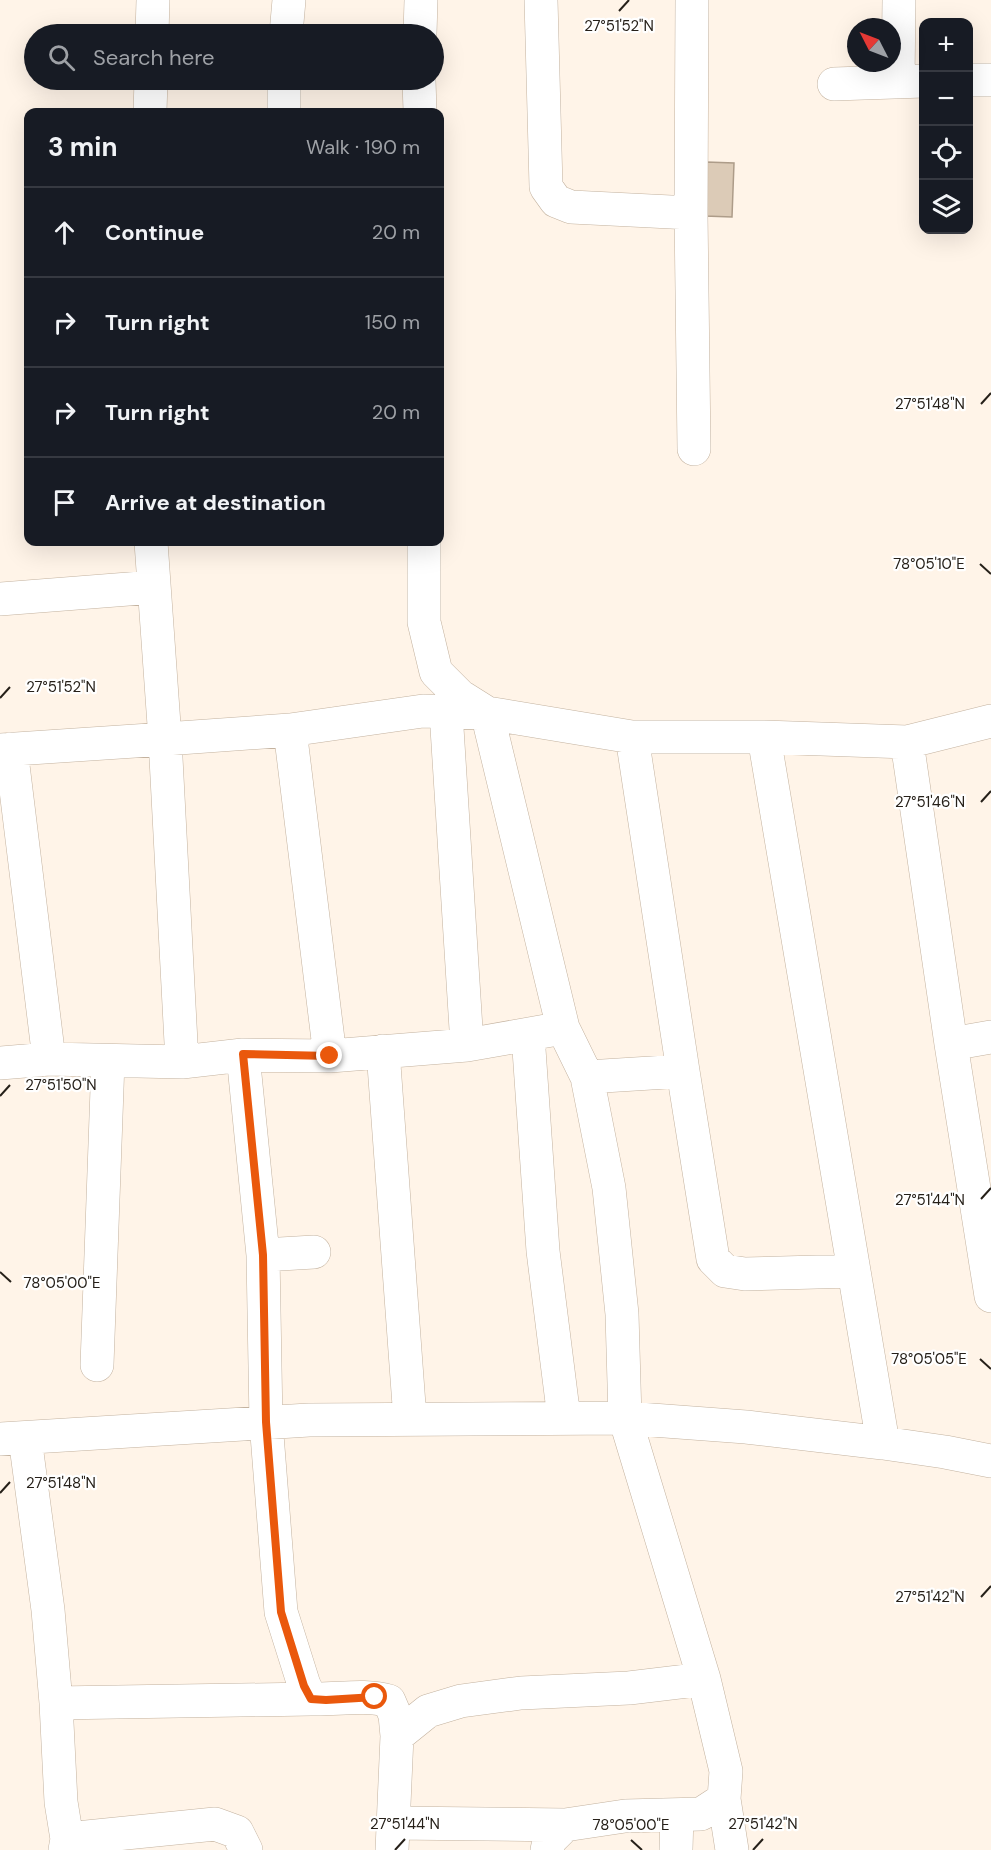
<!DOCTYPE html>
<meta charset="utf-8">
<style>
:root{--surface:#171b24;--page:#242831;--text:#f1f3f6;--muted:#9ea1a6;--line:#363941}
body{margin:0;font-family:"DM Sans",sans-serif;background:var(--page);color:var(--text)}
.controls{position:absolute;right:18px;top:18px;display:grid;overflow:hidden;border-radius:12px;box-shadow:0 6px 24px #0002}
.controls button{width:54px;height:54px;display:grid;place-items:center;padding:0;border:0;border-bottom:2px solid var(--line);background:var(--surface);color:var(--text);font:30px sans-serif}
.compass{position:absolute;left:847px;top:18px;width:54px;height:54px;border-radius:50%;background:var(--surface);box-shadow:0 6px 24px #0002;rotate:312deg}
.stop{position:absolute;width:18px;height:18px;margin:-14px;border:4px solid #ea580c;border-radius:50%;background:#fff}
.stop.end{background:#ea580c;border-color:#fff;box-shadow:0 2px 6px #0008}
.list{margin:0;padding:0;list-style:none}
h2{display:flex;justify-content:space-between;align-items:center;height:78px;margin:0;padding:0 24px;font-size:26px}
h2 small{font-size:20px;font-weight:400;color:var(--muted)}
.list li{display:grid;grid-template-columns:39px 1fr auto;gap:18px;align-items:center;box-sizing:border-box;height:90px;padding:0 24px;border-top:2px solid var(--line)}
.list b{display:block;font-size:22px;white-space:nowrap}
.list em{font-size:20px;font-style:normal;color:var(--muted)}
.icon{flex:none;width:33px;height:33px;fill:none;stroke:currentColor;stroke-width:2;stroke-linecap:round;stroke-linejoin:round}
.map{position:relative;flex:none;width:991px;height:1850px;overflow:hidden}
.search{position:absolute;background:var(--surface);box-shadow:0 6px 24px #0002;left:24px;top:24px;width:420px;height:66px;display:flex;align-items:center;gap:15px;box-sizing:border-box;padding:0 21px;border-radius:33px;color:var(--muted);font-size:22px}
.panel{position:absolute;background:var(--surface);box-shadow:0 6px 24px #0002;left:24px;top:108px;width:420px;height:438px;border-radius:12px}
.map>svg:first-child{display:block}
</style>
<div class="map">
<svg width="991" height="1850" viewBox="0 0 991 1850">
<rect width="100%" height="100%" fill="#fff4e8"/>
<path fill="#dccbb7" stroke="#ad9c89" stroke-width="1.5" d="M 706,162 L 734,163 L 732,217 L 705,216 Z"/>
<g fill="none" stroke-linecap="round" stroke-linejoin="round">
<g stroke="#c3b29f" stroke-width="34">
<path id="minor" d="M 541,0 L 546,187 L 556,201 L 571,207 L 691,213
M 692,0 L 691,213 L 694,449
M 152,34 L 153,0
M 286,34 L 289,0
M 420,34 L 421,0
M 419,80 L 420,112
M 968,80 L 991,80
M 898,82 L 899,0
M 834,84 L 924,81
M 150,112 L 151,80
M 284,112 L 284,80
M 424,542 L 424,622 L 436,672 L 460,696 L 487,713 L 632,737 L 764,737 L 907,742 L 991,721
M 0,599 L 154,587
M 446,712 L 467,1045
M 632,737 L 683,1071 L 713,1259 L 725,1271 L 745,1274 L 854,1271
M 764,737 L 883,1443
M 907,742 L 951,1044 L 991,1296
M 11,749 L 49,1059
M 0,750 L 165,739 L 151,542
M 528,1035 L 543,1251 L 564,1418
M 951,1044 L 991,1037
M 383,1051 L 410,1419
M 243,1055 L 263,1255
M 182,1062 L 165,739 L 290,730
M 0,1063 L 49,1059 L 182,1062 L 243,1055 L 330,1056 L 467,1045 L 563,1028 L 487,713 L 423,711 L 290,730 L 330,1056
M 587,1077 L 683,1071
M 314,1252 L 263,1255 L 266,1422 L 281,1612 L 304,1685 L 311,1699 C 337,1700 364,1694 389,1701 L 395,1715 L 397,1736 L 392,1850
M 97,1365 L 108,1061
M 25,1438 L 48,1610 L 56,1703 L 311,1699
M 0,1439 L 309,1420 L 625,1418 L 746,1427 L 883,1443 L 945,1452 L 991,1461
M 56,1703 L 61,1802 L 67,1839 L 65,1850
M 397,1736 L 428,1711 L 461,1701 L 521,1693 L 629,1688 L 704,1679
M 724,1799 L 732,1850
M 393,1823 L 565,1825
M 67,1839 L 215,1824 L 237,1832 L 246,1850
M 547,1850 L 549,1841 L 565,1825 L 625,1816 L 701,1814 L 724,1799 L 726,1771 L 704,1679 L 625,1418 L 622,1314 L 609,1188 L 587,1077 L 563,1028
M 676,1850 L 677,1815"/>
</g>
<use href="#minor" stroke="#fff" stroke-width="33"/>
</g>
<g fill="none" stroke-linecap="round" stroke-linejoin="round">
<path stroke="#ea580c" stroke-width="8" d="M 330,1056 L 243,1054 L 263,1255 L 266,1422 L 281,1612 L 304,1686 L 311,1699 L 326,1700 L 375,1697"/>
</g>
<path fill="none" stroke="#262019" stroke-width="2" d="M 619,11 L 629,0M 981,404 L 991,393M 980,564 L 991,574M 0,698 L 10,687M 981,802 L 991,791M 0,1096 L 10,1085M 981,1199 L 991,1188M 0,1272 L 11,1282M 980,1359 L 991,1369M 0,1493 L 10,1482M 981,1597 L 991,1586M 631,1840 L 642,1850M 395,1850 L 405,1839M 753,1850 L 763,1839"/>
<g font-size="15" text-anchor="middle" fill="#262019" stroke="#fff" stroke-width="4.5" stroke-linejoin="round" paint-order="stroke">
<text x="619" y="31">27°51'52"N</text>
<text x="930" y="409">27°51'48"N</text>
<text x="929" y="569">78°05'10"E</text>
<text x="61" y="692">27°51'52"N</text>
<text x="930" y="807">27°51'46"N</text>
<text x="61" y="1090">27°51'50"N</text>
<text x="930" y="1205">27°51'44"N</text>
<text x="62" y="1288">78°05'00"E</text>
<text x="929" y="1364">78°05'05"E</text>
<text x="61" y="1488">27°51'48"N</text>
<text x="930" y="1602">27°51'42"N</text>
<text x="405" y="1829">27°51'44"N</text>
<text x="763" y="1829">27°51'42"N</text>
<text x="631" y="1830">78°05'00"E</text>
</g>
</svg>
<div class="controls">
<button>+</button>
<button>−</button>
<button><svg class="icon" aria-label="locate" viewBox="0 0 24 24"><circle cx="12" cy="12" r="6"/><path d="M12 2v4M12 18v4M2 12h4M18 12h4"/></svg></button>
<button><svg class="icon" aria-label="layers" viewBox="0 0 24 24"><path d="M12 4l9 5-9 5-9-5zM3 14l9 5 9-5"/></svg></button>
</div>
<svg class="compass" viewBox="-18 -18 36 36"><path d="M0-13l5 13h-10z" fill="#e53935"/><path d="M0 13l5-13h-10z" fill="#9ea1a6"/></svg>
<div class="stop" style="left:375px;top:1697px"></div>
<div class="stop end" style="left:330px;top:1056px"></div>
<div class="search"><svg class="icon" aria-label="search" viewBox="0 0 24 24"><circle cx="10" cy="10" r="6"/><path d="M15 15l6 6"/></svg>Search here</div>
<section class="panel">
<h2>3 min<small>Walk · 190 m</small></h2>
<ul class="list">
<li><svg class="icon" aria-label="ahead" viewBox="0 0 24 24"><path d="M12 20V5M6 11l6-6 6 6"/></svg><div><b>Continue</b></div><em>20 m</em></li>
<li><svg class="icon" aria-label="right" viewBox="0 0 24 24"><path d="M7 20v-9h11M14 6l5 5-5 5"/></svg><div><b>Turn right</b></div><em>150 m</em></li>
<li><svg class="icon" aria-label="right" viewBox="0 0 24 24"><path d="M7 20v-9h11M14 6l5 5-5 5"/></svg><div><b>Turn right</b></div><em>20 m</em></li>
<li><svg class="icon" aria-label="arrive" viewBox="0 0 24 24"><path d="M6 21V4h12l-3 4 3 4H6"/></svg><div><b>Arrive at destination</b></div></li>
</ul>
</section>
</div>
